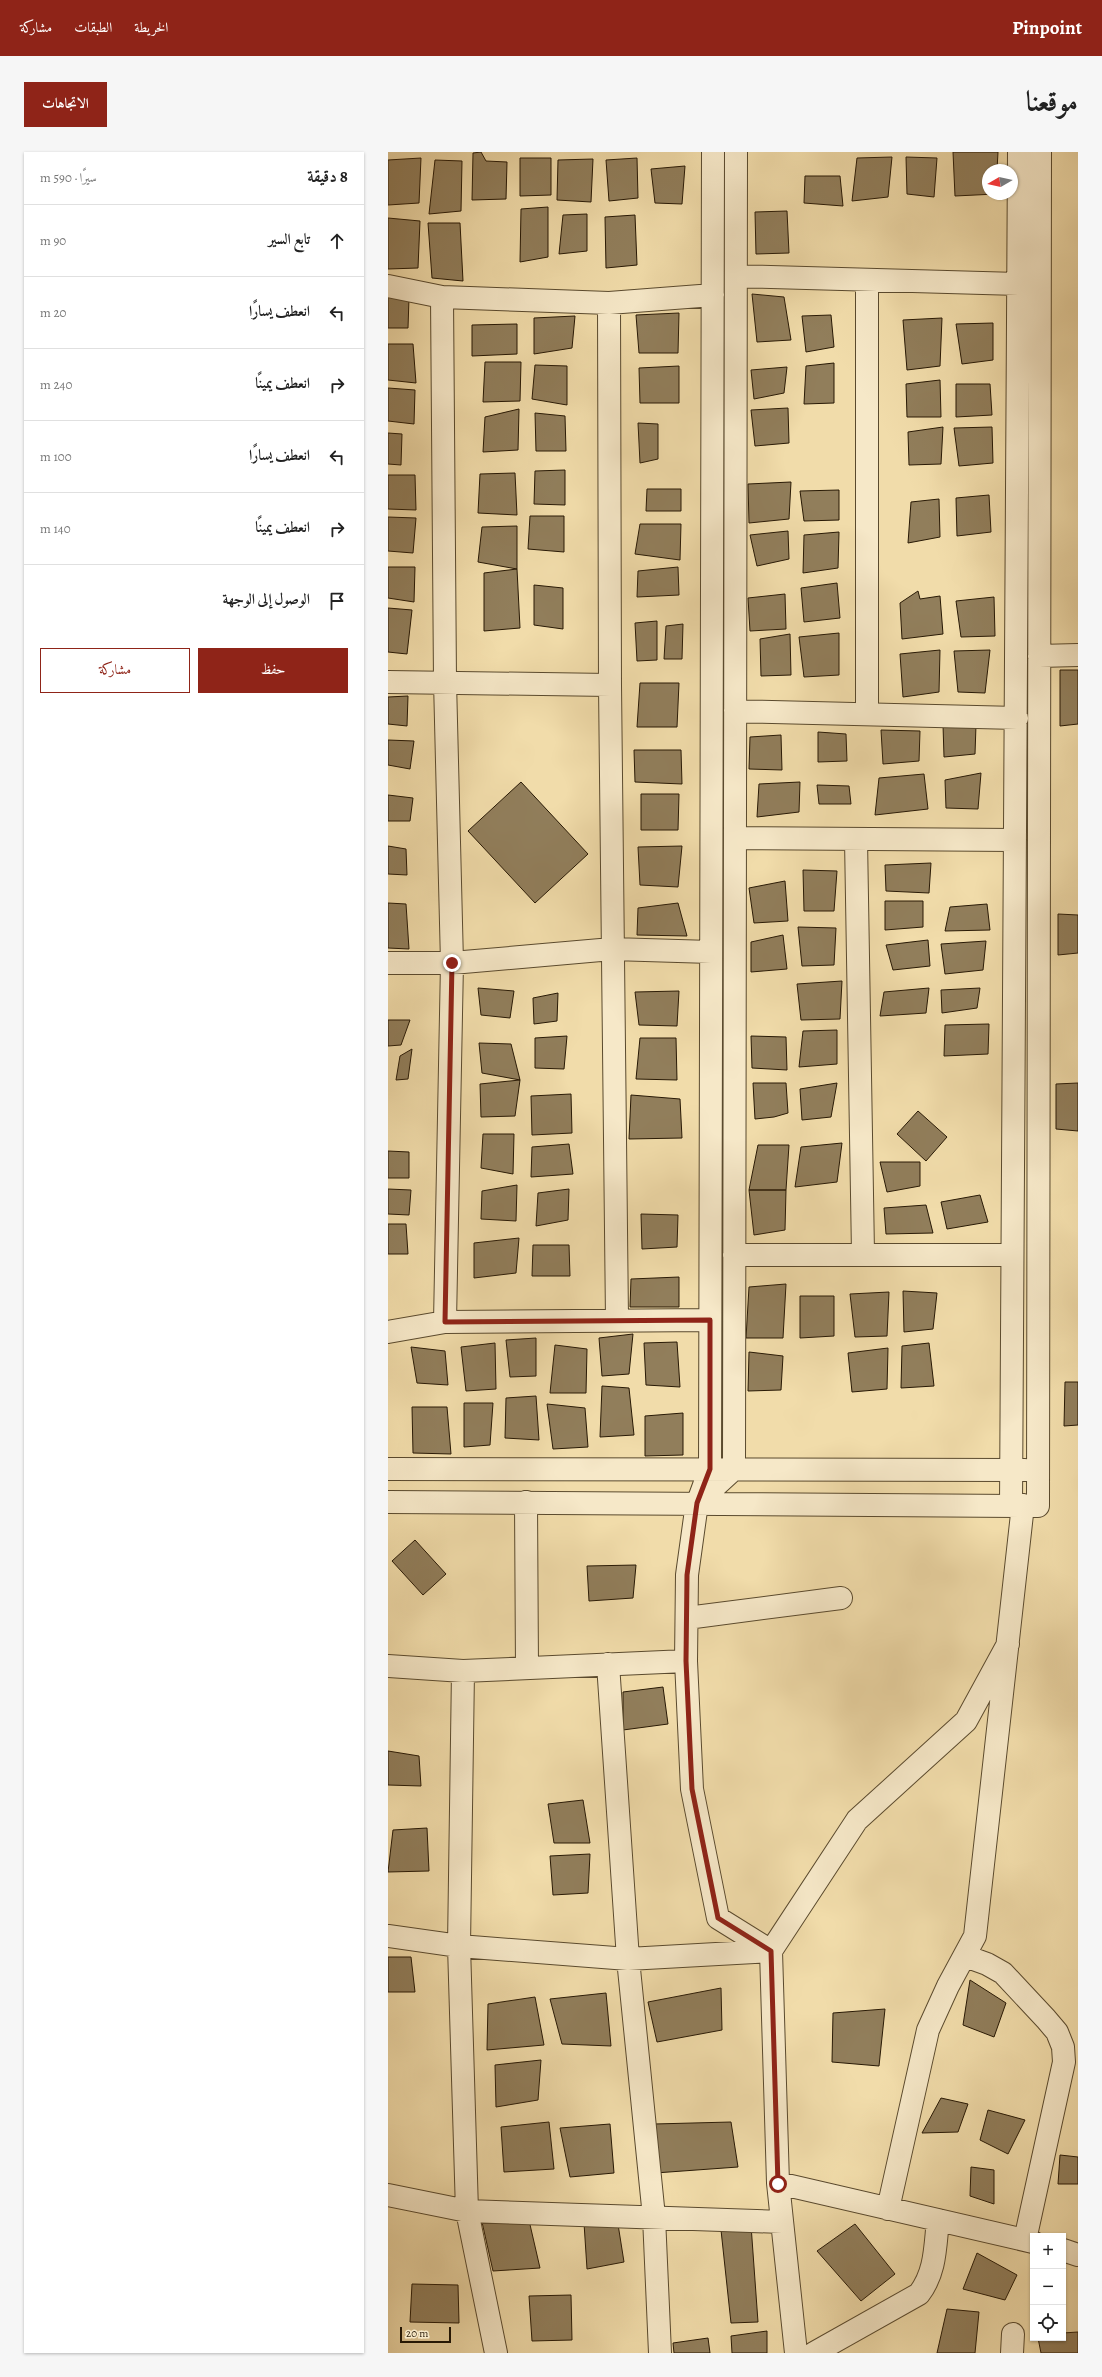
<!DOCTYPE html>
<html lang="ar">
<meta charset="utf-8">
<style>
:root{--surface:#fff;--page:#f6f6f6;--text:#222;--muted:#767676;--line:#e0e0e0;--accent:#8f2418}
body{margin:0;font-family:Alegreya,Amiri,serif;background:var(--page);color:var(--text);direction:rtl}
.controls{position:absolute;right:12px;bottom:12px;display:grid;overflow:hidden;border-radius:0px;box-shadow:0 1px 3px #0004}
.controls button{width:36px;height:36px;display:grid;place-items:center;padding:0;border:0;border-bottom:1px solid var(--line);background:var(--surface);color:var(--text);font:20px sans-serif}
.compass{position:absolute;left:594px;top:12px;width:36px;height:36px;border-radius:50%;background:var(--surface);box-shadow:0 1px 3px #0004;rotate:261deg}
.scale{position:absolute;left:12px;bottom:10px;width:51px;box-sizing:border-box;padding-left:4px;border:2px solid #281905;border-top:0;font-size:11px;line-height:14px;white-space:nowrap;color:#281905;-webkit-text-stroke:3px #f6e8c8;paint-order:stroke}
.stop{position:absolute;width:12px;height:12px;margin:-9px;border:3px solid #8f2418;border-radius:50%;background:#fff}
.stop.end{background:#8f2418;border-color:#fff;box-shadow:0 1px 4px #0008}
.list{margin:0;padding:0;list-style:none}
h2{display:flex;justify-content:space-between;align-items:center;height:52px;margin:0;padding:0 16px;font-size:17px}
h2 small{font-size:13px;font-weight:400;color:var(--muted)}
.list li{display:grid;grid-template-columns:26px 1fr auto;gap:12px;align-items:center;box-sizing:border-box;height:72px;padding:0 16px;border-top:1px solid var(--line)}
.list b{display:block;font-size:15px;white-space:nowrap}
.list em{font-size:13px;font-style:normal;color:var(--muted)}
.actions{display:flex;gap:8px;padding:12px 16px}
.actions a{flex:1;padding:9px 0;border:1px solid var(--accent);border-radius:0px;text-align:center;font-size:14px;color:var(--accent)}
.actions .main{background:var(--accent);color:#fff}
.icon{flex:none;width:22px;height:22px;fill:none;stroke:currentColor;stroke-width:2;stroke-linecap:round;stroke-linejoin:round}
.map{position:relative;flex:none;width:690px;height:2201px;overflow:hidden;direction:ltr;border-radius:0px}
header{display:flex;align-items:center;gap:24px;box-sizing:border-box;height:56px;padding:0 20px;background:var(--accent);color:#fff}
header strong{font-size:19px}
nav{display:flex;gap:22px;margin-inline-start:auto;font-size:14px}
.intro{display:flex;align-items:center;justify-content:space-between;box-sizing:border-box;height:96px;padding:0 24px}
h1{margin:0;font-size:28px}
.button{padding:10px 18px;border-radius:0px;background:var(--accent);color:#fff;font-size:14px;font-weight:700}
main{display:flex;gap:24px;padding:0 24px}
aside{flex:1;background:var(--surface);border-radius:0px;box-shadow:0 1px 3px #0004}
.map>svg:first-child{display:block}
</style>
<header>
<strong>Pinpoint</strong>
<nav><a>الخريطة</a><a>الطبقات</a><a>مشاركة</a></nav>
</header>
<div class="intro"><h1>موقعنا</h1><a class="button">الاتجاهات</a></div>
<main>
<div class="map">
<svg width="690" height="2201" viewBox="0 0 690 2201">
<rect width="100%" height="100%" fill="#f1dcaa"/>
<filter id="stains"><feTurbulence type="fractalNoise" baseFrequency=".005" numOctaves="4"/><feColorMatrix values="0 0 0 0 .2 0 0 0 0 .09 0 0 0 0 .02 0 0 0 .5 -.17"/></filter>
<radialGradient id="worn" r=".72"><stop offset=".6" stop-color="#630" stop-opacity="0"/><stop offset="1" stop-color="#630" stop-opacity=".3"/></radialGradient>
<path fill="#917e5b" stroke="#281905" d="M 93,0 L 98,9 L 119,10 L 118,47 L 84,48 L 85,1 Z
M 565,0 L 610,0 L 609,18 L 600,18 L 600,42 L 608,42 L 567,44 Z
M 504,5 L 500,45 L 464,49 L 469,6 Z
M 518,5 L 549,6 L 546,45 L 519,42 Z
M 33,6 L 31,51 L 0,53 L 0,8 Z
M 132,6 L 163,6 L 163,43 L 132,44 Z
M 249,6 L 250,46 L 221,49 L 218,8 Z
M 205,7 L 203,50 L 169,48 L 170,8 Z
M 47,8 L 74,9 L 73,59 L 41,62 Z
M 297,14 L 294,52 L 267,51 L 263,17 Z
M 417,24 L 452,24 L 455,54 L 416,51 Z
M 160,55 L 160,105 L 132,110 L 133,57 Z
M 399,59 L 401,101 L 368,102 L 367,60 Z
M 199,62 L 199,99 L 171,102 L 175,63 Z
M 247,63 L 249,113 L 218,116 L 217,65 Z
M 0,66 L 32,69 L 30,116 L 0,117 Z
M 40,71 L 72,71 L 75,129 L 44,126 Z
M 364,142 L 396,145 L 403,188 L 369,190 Z
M 0,145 L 21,146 L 20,176 L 0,176 Z
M 291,161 L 290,201 L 251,201 L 248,163 Z
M 443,163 L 446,195 L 418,200 L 414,164 Z
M 187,164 L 184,196 L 146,202 L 146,166 Z
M 554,166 L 552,214 L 519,218 L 515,168 Z
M 605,171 L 605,208 L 574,212 L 568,172 Z
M 129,172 L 129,202 L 84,204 L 84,173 Z
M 0,192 L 25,192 L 28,231 L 0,228 Z
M 97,210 L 133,210 L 132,249 L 95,250 Z
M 446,211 L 446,251 L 416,252 L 418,214 Z
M 147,213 L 179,214 L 179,253 L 144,247 Z
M 291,214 L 291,251 L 252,251 L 251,216 Z
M 399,215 L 396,241 L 366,247 L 363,218 Z
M 552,228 L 553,265 L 519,265 L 518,232 Z
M 568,232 L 602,232 L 604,263 L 568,265 Z
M 0,236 L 27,238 L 26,272 L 0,269 Z
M 400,256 L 401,291 L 367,294 L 363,258 Z
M 131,257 L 130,298 L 95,300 L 97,265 Z
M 147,261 L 177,264 L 178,299 L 148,299 Z
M 250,271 L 270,272 L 270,307 L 252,311 Z
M 555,275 L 553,312 L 521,313 L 520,280 Z
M 604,275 L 605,311 L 571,314 L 566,276 Z
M 0,281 L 14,282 L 13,313 L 0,312 Z
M 177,318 L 177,353 L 146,352 L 147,319 Z
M 127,321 L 129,363 L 90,361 L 92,322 Z
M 0,323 L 27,323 L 28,358 L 0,357 Z
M 403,330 L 401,367 L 361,371 L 360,332 Z
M 259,337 L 293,337 L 293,359 L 258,359 Z
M 451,338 L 451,368 L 416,369 L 412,339 Z
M 601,343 L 603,380 L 569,384 L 568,346 Z
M 551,347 L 552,385 L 520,391 L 523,350 Z
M 142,364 L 176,364 L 176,400 L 140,397 Z
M 0,365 L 28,366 L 25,401 L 0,399 Z
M 252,372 L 293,372 L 292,408 L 247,402 Z
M 129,374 L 129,417 L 90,410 L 94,375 Z
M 400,379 L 401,407 L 369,414 L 362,383 Z
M 451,380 L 450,416 L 415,421 L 416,383 Z
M 0,415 L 27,415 L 26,450 L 0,446 Z
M 290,415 L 291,443 L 249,445 L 250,419 Z
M 129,417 L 132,476 L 96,479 L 96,421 Z
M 449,431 L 452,466 L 416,470 L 413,436 Z
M 146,433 L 175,436 L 175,477 L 146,473 Z
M 530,439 L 532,447 L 552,444 L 555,482 L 514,487 L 512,451 Z
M 397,442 L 398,477 L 362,479 L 360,446 Z
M 606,445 L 607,484 L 573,485 L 568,449 Z
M 0,456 L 24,458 L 19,502 L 0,500 Z
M 269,469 L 269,508 L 249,509 L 247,471 Z
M 295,472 L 294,507 L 276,507 L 278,474 Z
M 451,481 L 451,523 L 416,525 L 411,485 Z
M 402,482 L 403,523 L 373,524 L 372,487 Z
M 552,498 L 551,540 L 515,545 L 512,502 Z
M 602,498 L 597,541 L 570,540 L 566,499 Z
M 672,518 L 690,518 L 690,572 L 672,574 Z
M 252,531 L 291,531 L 289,575 L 249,575 Z
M 20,544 L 19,574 L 0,572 L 0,545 Z
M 555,573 L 588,573 L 587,602 L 556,605 Z
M 493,578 L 532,579 L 531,609 L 495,612 Z
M 430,580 L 458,582 L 459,609 L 430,610 Z
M 393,583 L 394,618 L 361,617 L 362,585 Z
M 0,588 L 26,589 L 22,617 L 0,613 Z
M 246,598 L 293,598 L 294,632 L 247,630 Z
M 593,621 L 590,657 L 558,656 L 557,628 Z
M 536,622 L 540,657 L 487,663 L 491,626 Z
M 133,630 L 200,702 L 147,751 L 80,679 Z
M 412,630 L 411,660 L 369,665 L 371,632 Z
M 429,633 L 461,634 L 463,652 L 431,652 Z
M 253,642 L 291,642 L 290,678 L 253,678 Z
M 0,643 L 25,646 L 22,669 L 0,669 Z
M 0,694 L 18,697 L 19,723 L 0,722 Z
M 294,694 L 290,735 L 252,733 L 250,695 Z
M 543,711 L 541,741 L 498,739 L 497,713 Z
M 415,718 L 449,719 L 446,759 L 416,759 Z
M 397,729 L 400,769 L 366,771 L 361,736 Z
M 497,749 L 535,749 L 535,775 L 497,778 Z
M 0,751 L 18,752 L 21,797 L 0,796 Z
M 290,751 L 299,784 L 249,783 L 250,756 Z
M 599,752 L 602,778 L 557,779 L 562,755 Z
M 670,762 L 690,763 L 690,801 L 670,803 Z
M 410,775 L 448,776 L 446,813 L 414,814 Z
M 395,783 L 399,817 L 363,820 L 363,790 Z
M 540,788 L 542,814 L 505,818 L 498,793 Z
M 598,789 L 595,818 L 557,822 L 553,792 Z
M 454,829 L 452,867 L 413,868 L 409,832 Z
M 90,836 L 126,839 L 122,866 L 93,863 Z
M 541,836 L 538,861 L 492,864 L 496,840 Z
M 592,836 L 589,856 L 554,861 L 553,838 Z
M 291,839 L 289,874 L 251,873 L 247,840 Z
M 170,841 L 169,869 L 146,872 L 145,846 Z
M 0,868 L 22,868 L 13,893 L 0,894 Z
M 601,872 L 600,902 L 556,904 L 557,873 Z
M 449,878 L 449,912 L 411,915 L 415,879 Z
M 179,884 L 176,917 L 147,916 L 147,886 Z
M 363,884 L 398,885 L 399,918 L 364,916 Z
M 252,886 L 288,886 L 289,928 L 248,927 Z
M 91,891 L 123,892 L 132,928 L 94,921 Z
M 24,897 L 20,927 L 8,928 L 12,904 Z
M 132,928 L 127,964 L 93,965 L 92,932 Z
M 365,931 L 398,931 L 400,961 L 386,965 L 367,967 Z
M 449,931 L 443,965 L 414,968 L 412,937 Z
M 690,931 L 690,979 L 668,977 L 668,932 Z
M 183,942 L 184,981 L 144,983 L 143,944 Z
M 243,943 L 292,947 L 294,986 L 241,987 Z
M 530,959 L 559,985 L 538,1009 L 509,982 Z
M 95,982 L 126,982 L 125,1022 L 93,1016 Z
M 454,991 L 449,1030 L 407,1035 L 413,995 Z
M 181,992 L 185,1022 L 143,1025 L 144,995 Z
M 370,993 L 401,993 L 398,1038 L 361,1038 Z
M 0,999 L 21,1000 L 21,1026 L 0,1026 Z
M 492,1010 L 532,1010 L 532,1034 L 499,1040 Z
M 129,1033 L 128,1069 L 93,1067 L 94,1039 Z
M 0,1037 L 23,1038 L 21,1063 L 0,1062 Z
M 181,1037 L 180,1068 L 148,1074 L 150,1041 Z
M 361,1038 L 398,1038 L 397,1078 L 366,1083 Z
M 592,1043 L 600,1070 L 559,1077 L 553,1050 Z
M 538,1053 L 545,1081 L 498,1082 L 496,1056 Z
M 253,1062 L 290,1063 L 289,1095 L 254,1097 Z
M 0,1072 L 18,1072 L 20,1102 L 0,1102 Z
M 131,1086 L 128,1121 L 86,1126 L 86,1091 Z
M 145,1093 L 181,1093 L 182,1124 L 144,1124 Z
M 291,1125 L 291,1155 L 242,1155 L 243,1127 Z
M 398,1132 L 395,1186 L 358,1186 L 361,1135 Z
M 515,1139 L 549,1141 L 545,1177 L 516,1180 Z
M 501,1140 L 499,1184 L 467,1185 L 462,1142 Z
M 412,1144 L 446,1144 L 446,1184 L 412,1186 Z
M 245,1182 L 241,1222 L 214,1224 L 211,1186 Z
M 148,1186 L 148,1224 L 122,1225 L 118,1188 Z
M 289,1190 L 292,1235 L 258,1233 L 256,1191 Z
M 107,1191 L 108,1237 L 78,1239 L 73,1195 Z
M 541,1191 L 546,1234 L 513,1236 L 514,1194 Z
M 167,1193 L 199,1197 L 198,1241 L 162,1241 Z
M 23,1195 L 57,1199 L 60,1233 L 29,1231 Z
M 500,1196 L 499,1237 L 464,1240 L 460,1201 Z
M 361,1200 L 395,1204 L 393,1238 L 360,1239 Z
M 677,1230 L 690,1230 L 690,1273 L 676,1274 Z
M 214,1234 L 241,1236 L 246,1283 L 212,1285 Z
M 148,1244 L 151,1288 L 117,1286 L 118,1246 Z
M 76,1251 L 105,1251 L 102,1293 L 76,1295 Z
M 159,1252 L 197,1256 L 200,1295 L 165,1297 Z
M 24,1255 L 59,1255 L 63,1302 L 25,1301 Z
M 295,1261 L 295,1303 L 257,1304 L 257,1264 Z
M 27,1388 L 58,1422 L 35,1443 L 4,1409 Z
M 248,1413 L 245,1446 L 201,1449 L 199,1414 Z
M 275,1535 L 280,1572 L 235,1578 L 235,1540 Z
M 0,1599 L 31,1604 L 33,1634 L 0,1633 Z
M 195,1648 L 202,1691 L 166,1691 L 160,1652 Z
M 39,1676 L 41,1719 L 0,1720 L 5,1678 Z
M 202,1702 L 200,1741 L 165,1743 L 162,1704 Z
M 0,1805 L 23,1805 L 27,1840 L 0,1840 Z
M 582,1828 L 618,1851 L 606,1885 L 575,1873 Z
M 333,1836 L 334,1878 L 269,1890 L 260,1850 Z
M 218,1841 L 223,1894 L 174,1892 L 162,1847 Z
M 147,1845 L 156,1893 L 99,1898 L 100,1852 Z
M 497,1857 L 491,1914 L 444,1910 L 445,1861 Z
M 153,1908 L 150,1948 L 108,1955 L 107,1913 Z
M 553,1946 L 580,1952 L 570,1980 L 534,1981 Z
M 600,1958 L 637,1968 L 620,2002 L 592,1988 Z
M 161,1970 L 166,2017 L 116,2020 L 113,1975 Z
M 343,1970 L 350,2015 L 267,2021 L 266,1972 Z
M 222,1972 L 226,2021 L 182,2025 L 172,1976 Z
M 672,2003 L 690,2005 L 690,2032 L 670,2032 Z
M 583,2015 L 606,2018 L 606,2052 L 582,2044 Z
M 140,2064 L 152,2116 L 105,2119 L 94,2070 Z
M 229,2066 L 236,2110 L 199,2117 L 196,2071 Z
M 467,2072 L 507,2122 L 473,2149 L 429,2099 Z
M 363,2073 L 370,2170 L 343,2171 L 333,2078 Z
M 589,2101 L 629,2123 L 617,2148 L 575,2137 Z
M 24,2132 L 70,2133 L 71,2171 L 22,2170 Z
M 183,2143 L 184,2188 L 144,2189 L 141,2144 Z
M 559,2157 L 591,2160 L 587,2201 L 549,2201 Z
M 379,2179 L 379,2201 L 344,2201 L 343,2184 Z
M 690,2180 L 690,2201 L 653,2201 L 650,2186 L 675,2186 L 675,2181 Z
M 320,2186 L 322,2201 L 286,2201 L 285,2191 Z"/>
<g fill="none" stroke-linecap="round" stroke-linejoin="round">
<g stroke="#5a4a2e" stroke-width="24">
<path id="minor" d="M 348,0 L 346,1317 L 309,1351 L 299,1423 L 298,1509 L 304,1637 L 330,1766 L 383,1799
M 348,124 L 631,132
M 479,128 L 479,561
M 0,134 L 54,145 L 221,151 L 325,143
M 54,145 L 57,529 L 64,811 L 57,1170
M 221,151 L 222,533 L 229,1168
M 651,504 L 690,503
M 0,530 L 222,533
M 347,559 L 629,566
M 347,686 L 627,688
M 468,687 L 475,1101
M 0,811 L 64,811 L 224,797 L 323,800
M 346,1103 L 624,1103
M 0,1180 L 57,1170 L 322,1168
M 0,1317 L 637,1318
M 311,1347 L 322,1317 L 325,0
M 0,1350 L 650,1354 L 652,0
M 138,1350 L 139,1516
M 623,1353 L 631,0
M 299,1466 L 453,1446
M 220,1512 L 240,1807 L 266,2065 L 272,2201
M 0,1514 L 75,1519 L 298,1509
M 75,1519 L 71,1794 L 79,2059 L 108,2201
M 0,1784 L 71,1794 L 240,1807 L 383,1799
M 577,1804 L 599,1812 L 615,1821 L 658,1867 L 669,1880 L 675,1895 L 676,1910 L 637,2088
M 390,2031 L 645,2090
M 0,2043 L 79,2059 L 394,2070
M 500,2057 L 540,1878 L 560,1834 L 587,1784 L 635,1353
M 675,2098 L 690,2103
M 408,2201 L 390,2031 L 383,1799 L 469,1668 L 578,1569 L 620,1492
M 426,2201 L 531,2142 C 548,2120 547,2094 550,2068
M 624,2201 L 625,2182"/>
</g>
<use href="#minor" stroke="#f6e8c8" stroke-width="22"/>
</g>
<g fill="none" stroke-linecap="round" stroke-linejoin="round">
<path stroke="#8f2418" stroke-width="5" d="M 64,811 L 57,1170 L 322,1168 L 322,1317 L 309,1351 L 299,1423 L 298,1509 L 304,1637 L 330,1766 L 383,1799 L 390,2032"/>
</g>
<rect width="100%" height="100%" filter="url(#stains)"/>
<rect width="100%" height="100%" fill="url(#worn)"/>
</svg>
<div class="controls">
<button>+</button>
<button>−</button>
<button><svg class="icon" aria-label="locate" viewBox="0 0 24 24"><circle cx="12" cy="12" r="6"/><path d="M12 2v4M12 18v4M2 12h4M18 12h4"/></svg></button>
</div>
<svg class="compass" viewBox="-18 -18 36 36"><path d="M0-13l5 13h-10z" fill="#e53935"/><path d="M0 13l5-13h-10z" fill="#767676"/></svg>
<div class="scale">20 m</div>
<div class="stop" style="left:390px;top:2032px"></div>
<div class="stop end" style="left:64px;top:811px"></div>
</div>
<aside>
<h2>8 دقيقة<small>سيرًا · 590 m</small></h2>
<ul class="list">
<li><svg class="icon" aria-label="ahead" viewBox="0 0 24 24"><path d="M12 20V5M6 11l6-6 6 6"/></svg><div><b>تابع السير</b></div><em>90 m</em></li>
<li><svg class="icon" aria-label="left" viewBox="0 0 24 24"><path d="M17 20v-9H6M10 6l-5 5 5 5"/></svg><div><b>انعطف يسارًا</b></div><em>20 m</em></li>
<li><svg class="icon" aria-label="right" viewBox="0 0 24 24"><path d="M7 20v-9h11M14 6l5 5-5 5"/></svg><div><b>انعطف يمينًا</b></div><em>240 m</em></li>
<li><svg class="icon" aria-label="left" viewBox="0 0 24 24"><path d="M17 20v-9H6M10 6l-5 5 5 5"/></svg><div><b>انعطف يسارًا</b></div><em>100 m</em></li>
<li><svg class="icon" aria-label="right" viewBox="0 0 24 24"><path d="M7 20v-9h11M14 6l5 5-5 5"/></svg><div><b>انعطف يمينًا</b></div><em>140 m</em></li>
<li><svg class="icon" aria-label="arrive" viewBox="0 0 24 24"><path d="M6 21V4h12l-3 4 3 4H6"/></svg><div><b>الوصول إلى الوجهة</b></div></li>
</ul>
<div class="actions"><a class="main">حفظ</a><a>مشاركة</a></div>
</aside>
</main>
